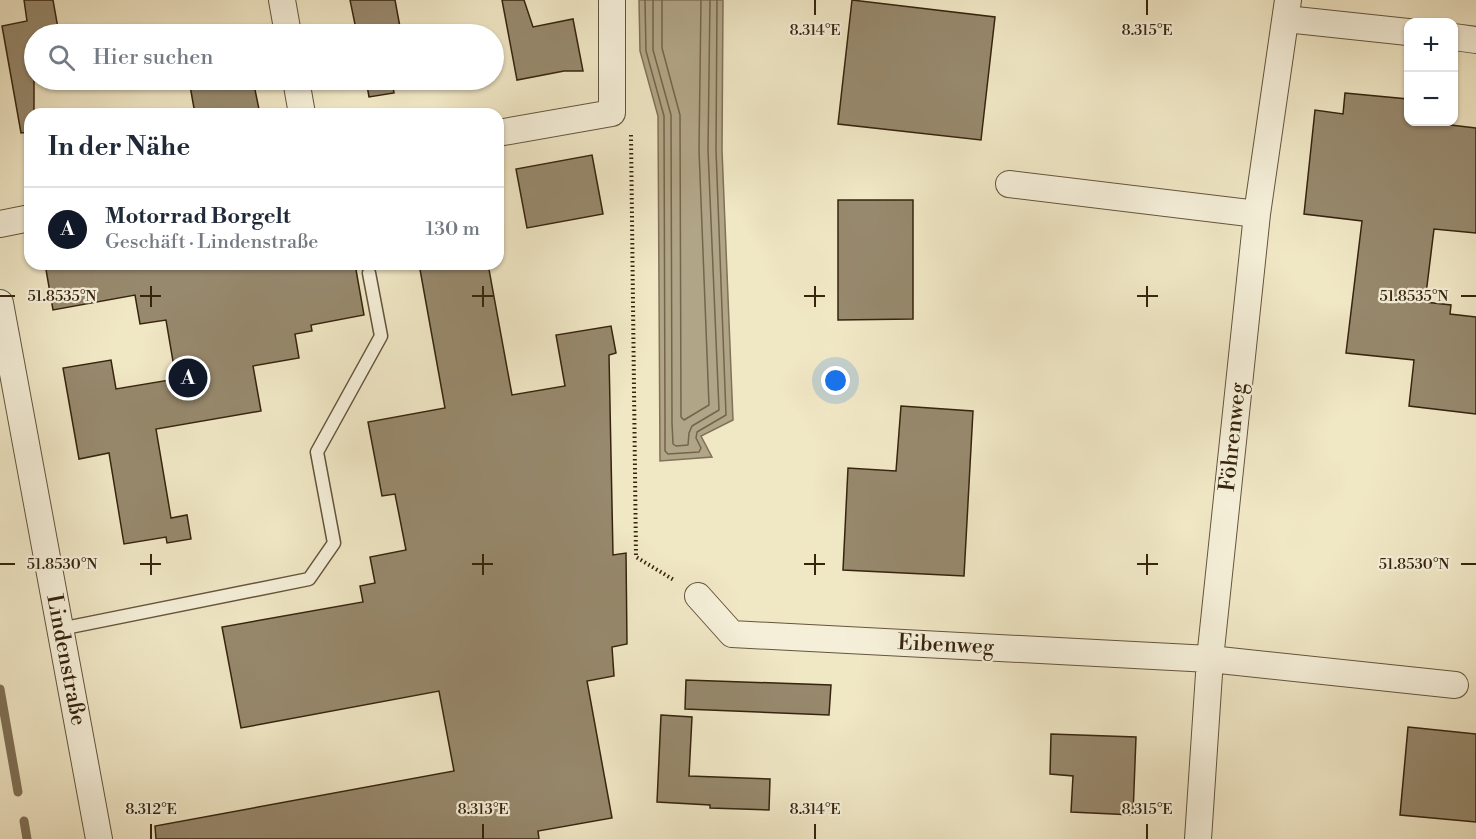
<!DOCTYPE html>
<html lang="de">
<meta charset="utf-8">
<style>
:root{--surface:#fff;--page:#f2f2f3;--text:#1f2937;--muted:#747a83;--line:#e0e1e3;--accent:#111827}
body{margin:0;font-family:"Libre Bodoni",serif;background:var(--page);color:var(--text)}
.controls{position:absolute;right:18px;top:18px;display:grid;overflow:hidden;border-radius:12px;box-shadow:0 2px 4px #0004}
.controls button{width:54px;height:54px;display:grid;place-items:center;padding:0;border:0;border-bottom:2px solid var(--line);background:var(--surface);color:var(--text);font:30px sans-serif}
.you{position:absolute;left:836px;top:381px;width:21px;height:21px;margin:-15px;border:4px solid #fff;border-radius:50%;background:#1a73e8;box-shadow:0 0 0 9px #1a73e833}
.badge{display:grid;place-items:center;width:39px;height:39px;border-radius:50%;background:var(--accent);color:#fff;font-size:20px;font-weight:700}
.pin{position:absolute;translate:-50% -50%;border:3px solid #fff;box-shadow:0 2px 6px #0006}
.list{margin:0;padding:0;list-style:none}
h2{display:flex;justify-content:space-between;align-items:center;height:78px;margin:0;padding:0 24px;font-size:26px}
h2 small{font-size:20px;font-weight:400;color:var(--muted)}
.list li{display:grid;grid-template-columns:39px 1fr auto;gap:18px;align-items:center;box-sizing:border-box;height:84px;padding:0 24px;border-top:2px solid var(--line)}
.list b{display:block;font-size:22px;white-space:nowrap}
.list p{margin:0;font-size:20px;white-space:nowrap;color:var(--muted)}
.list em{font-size:20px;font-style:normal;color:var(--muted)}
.icon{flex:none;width:33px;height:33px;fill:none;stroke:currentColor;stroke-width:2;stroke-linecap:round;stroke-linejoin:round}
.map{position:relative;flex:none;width:1476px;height:839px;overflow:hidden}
.search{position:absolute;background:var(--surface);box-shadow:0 2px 4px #0004;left:24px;top:24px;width:480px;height:66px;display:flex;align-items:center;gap:15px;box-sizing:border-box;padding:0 21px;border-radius:33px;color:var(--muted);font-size:22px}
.panel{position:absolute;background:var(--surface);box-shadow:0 2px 4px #0004;left:24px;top:108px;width:480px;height:162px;border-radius:18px}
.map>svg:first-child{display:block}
</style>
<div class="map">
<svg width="1476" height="839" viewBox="0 0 1476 839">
<rect width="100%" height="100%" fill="#f0e7c5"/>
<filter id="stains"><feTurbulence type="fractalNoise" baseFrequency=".00333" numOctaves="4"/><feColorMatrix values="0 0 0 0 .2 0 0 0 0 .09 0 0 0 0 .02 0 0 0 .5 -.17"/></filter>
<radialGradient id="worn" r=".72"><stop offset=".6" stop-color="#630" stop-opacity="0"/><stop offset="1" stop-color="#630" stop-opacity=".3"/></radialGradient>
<path fill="#b1a587" stroke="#807157" stroke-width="1.5" d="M 639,0 L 723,0 L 722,150 L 733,420 L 701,436 L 712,457 L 660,461 L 658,116 L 640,51 Z"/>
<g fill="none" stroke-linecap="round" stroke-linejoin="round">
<path stroke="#74644a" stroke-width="1.5" d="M 645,0 L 646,51 L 664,116 L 665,423 L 665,451 L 668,454 L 699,452 L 701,448 L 696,438 L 697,432 L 726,415 L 716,150 L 717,0
M 653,0 L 653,50 L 671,115 L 672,423 L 673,444 L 676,446 L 688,445 L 689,433 L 692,426 L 719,410 L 708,150 L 710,0
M 662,0 L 662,48 L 680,115 L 681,417 L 684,420 L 709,405 L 699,150 L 701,0"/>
<path stroke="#807157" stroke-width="9" d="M 0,689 L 18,792
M 24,821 L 27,839"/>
</g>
<path fill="#97896d" stroke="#36240e" stroke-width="1.5" d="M 24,0 L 53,0 L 59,34 L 34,34 L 34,114 L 30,114 L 30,132 L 21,133 L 2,26 L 27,21 Z
M 350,0 L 395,0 L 400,27 L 410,25 L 411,34 L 357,34 Z
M 502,0 L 524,0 L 533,27 L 573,19 L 583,71 L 564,71 L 517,80 Z
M 852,0 L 995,17 L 981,140 L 838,124 Z
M 189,80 L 253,80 L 260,114 L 195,114 Z
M 366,80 L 392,80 L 394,93 L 369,97 Z
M 1345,93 L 1408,99 L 1408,122 L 1434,122 L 1434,123 L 1476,128 L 1476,233 L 1434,229 L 1425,302 L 1451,305 L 1450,314 L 1476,317 L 1476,414 L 1409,406 L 1414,360 L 1346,353 L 1362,221 L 1304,214 L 1315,110 L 1343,114 Z
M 592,155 L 603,214 L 527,228 L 516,169 Z
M 838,200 L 913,200 L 913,319 L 838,320 Z
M 45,264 L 355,264 L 364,315 L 311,325 L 312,331 L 295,334 L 299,358 L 253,366 L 261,411 L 156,429 L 171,518 L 187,515 L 191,539 L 167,543 L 166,537 L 124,544 L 109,453 L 79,459 L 63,368 L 111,360 L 116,389 L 176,379 L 166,320 L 140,324 L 135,295 L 53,310 Z
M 419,264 L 488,264 L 512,395 L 565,386 L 556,335 L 611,326 L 616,353 L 609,355 L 613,555 L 626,553 L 627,644 L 612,647 L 614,676 L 587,681 L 612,818 L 538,831 L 539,839 L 156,839 L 155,826 L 454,771 L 439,691 L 241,728 L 222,627 L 363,602 L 360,586 L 375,583 L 370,557 L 406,550 L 395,494 L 382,496 L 368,422 L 445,408 Z
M 901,406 L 973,411 L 964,576 L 843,570 L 848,468 L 896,471 Z
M 686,680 L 831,685 L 829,715 L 685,709 Z
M 661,715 L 692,717 L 689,776 L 770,779 L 769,810 L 710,808 L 710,805 L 657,802 Z
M 1408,727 L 1476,734 L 1476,822 L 1400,815 Z
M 1051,734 L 1136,737 L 1133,815 L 1071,812 L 1073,776 L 1050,774 Z"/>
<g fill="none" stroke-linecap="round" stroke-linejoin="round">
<g stroke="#64553c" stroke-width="15">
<path id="service" d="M 60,629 L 309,579 L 334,543 L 317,452 L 381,336 L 369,273"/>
</g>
<g stroke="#64553c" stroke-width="28">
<path id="minor" d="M 282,0 L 288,34
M 1286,19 L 1408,32
M 1454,37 L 1476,40
M 296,80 L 302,114
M 498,133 L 612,113 L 612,0
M 1009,184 L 1257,214
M 0,224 L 30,218
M 0,303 L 99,839
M 698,596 L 732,634 L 1210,659 L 1455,685
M 1198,839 L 1210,659 L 1257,214 L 1288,0"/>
</g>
<path stroke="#36240e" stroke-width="4" stroke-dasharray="1.5 3" stroke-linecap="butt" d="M 631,135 L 636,557 L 674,580"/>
<use href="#service" stroke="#f5efd9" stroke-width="12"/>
<use href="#minor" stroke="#f5efd9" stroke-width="26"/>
</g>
<path fill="none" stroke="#36240e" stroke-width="2" d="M 815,0 L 815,15M 1147,0 L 1147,15M 151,286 L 151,307M 483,286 L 483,307M 815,286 L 815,307M 1147,286 L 1147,307M 0,296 L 15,296M 140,296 L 161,296M 472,296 L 493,296M 804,296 L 825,296M 1137,296 L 1158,296M 1461,296 L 1476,296M 151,554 L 151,575M 483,554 L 483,575M 815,554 L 815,575M 1147,554 L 1147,575M 0,564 L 15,564M 140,564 L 161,564M 472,564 L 493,564M 804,564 L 825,564M 1137,564 L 1158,564M 1461,564 L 1476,564M 151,824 L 151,839M 483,824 L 483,839M 815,824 L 815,839M 1147,824 L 1147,839"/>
<g text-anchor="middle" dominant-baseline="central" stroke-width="4.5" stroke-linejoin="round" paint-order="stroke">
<g font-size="22" fill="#36240e" stroke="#f5efd9">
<text transform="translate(1233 437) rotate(-84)">Föhrenweg</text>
<text transform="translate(946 645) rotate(3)">Eibenweg</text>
<text transform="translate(66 660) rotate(79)">Lindenstraße</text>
</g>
</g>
<g font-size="15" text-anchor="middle" fill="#36240e" stroke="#f5efd9" stroke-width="4.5" stroke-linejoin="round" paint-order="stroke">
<text x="815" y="35">8.314°E</text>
<text x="1147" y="35">8.315°E</text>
<text x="62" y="301">51.8535°N</text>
<text x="1414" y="301">51.8535°N</text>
<text x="62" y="569">51.8530°N</text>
<text x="1414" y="569">51.8530°N</text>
<text x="151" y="814">8.312°E</text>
<text x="483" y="814">8.313°E</text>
<text x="815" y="814">8.314°E</text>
<text x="1147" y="814">8.315°E</text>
</g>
<rect width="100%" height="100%" filter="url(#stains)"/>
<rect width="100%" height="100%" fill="url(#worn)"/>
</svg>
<div class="controls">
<button>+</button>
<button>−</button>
</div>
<div class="you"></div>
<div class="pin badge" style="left:188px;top:378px">A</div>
<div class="search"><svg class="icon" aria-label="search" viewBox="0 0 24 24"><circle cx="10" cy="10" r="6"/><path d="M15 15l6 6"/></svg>Hier suchen</div>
<section class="panel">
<h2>In der Nähe<small></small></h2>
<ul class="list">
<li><span class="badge">A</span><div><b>Motorrad Borgelt</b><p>Geschäft · Lindenstraße</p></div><em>130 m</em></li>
</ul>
</section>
</div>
